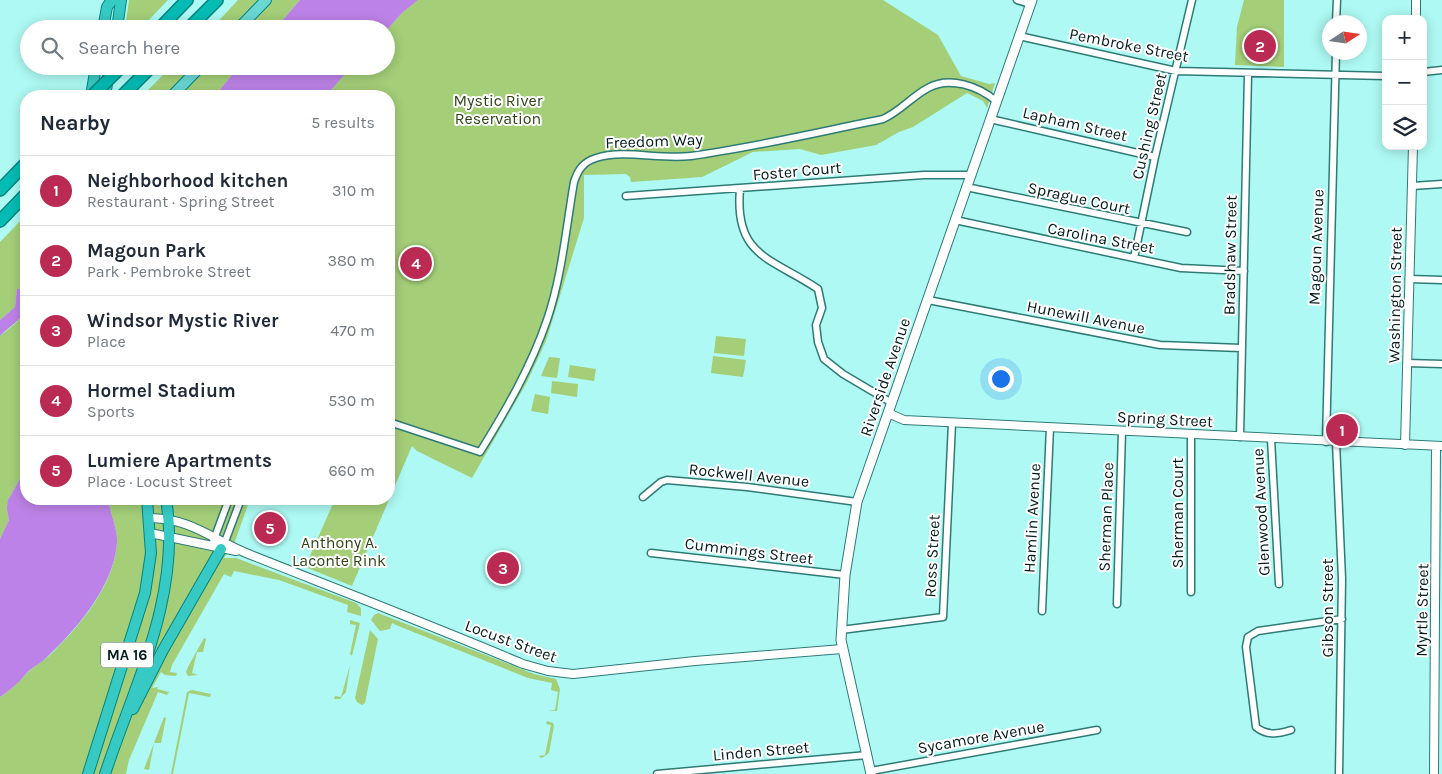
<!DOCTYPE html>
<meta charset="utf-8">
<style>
:root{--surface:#fff;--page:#f2f2f3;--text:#1f2937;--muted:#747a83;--line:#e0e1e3;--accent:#ba2a52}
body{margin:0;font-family:Karla,sans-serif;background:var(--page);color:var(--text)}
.controls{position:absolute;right:15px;top:15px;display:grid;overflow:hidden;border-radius:10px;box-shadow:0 2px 12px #0003}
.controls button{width:45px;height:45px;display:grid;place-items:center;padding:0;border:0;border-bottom:1px solid var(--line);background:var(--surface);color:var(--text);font:25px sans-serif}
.compass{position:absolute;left:1322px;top:15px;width:45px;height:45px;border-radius:50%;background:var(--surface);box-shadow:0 2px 12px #0003;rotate:78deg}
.you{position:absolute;left:1000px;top:378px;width:18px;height:18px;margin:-12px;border:4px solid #fff;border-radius:50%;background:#1a73e8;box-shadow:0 0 0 8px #1a73e833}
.badge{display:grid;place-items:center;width:32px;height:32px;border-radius:50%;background:var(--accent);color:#fff;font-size:16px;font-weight:700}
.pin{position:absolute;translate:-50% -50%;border:2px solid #fff;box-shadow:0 1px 5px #0006}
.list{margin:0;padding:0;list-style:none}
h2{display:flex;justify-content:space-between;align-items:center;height:65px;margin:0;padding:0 20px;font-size:21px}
h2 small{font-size:16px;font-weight:400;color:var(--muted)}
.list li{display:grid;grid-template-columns:32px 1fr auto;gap:15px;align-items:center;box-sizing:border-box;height:70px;padding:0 20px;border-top:1px solid var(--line)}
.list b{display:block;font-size:19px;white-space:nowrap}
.list p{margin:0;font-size:16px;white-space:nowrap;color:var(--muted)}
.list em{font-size:16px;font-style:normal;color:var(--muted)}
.icon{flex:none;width:28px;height:28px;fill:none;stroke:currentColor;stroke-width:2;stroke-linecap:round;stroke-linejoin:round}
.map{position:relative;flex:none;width:1442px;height:774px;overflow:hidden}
.search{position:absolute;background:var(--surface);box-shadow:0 2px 12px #0003;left:20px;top:20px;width:375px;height:55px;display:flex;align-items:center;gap:12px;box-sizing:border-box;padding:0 18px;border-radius:28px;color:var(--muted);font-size:19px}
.panel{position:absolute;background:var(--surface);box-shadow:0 2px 12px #0003;left:20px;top:90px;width:375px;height:415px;border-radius:20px}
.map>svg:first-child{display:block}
</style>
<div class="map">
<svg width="1442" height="774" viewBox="0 0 1442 774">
<rect width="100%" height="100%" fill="#aef9f3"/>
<path fill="#a4ce78" d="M 129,0 L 168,0 L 140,29 L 125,29 Z
M 238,0 L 300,0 L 275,29 L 211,29 Z
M 418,0 L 883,0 L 938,35 L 961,76 L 989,84 L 995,83 L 987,108 L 983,101 L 967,93 L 913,127 L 899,132 L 876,145 L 821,155 L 800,149 L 753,152 L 702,177 L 631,182 L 630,177 L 626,174 L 584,175 L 584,218 L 546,341 L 527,382 L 472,478 L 417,451 L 412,446 L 352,586 L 305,567 L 335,499 L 389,499 L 389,96 L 326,96 L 352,66 L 386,66 L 386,31 L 402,13 Z
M 1244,0 L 1284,0 L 1284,67 L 1235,65 L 1237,27 Z
M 172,66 L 239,66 L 215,96 L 142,96 Z
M 26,215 L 26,288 L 17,289 L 15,307 L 0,320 L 0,242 Z
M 26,309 L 26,468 L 8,500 L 9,520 L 0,539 L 0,336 L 17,322 Z
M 716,336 L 746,339 L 744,356 L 714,353 Z
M 713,356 L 746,360 L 743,377 L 711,373 Z
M 549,357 L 560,358 L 557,378 L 541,376 Z
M 570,365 L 596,369 L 594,381 L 568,377 Z
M 552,381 L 578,384 L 577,397 L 551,393 Z
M 535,394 L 550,397 L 548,414 L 531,411 Z
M 108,499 L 250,499 L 234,544 L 224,558 L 236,558 L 356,603 L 361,608 L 361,616 L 347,612 L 348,605 L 279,580 L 234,571 L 231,577 L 224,574 L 172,665 L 170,672 L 177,673 L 176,676 L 165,675 L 161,672 L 152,688 L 158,687 L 157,689 L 169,692 L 167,695 L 158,692 L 129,760 L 126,774 L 0,774 L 0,697 C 10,690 18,684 25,675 C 31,668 42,662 49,656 C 79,627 114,586 117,543 C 118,529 110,513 108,499 Z
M 378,613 L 534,674 L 556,679 L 560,689 L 557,711 L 548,711 L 555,710 L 558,692 L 551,690 L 552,683 L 528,678 L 396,625 L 392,623 L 390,629 L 380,631 L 371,620 L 374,615 Z
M 350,620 L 360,623 L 352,656 L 350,654 L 356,625 L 350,624 Z
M 370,630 L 378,639 L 365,703 L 362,705 L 357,702 L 355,698 Z
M 204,638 L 206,639 L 203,652 L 197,652 L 192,673 L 198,675 L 188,676 L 186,672 L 188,667 Z
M 350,665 L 346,692 L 340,699 L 334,699 L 335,696 L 341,697 Z
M 192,690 L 211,694 L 210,697 L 189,693 L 173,774 L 171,774 L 187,692 Z
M 164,717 L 166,718 L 161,743 L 154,743 L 149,770 L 144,769 Z
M 547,721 L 553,723 L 554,726 L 549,753 L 542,758 L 538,756 L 545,755 L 551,725 L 546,724 Z"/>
<path fill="#bd82e7" d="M 300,0 L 418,0 L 402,13 L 386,31 L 386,29 L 275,29 Z
M 239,66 L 352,66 L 326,96 L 215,96 Z
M 26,288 C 26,321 22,315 0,336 L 0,320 L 15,307 L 17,289 Z
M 26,468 L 26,499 L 108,499 C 110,513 118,529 117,543 C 114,586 76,630 46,658 C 40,664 30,668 25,675 C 18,684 10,690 0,697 L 0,539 L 9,520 L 7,508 L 8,500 Z"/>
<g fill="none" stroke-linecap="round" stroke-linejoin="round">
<g stroke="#2e7b76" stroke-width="9">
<path id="minor" d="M 1017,0 L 1030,4
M 1336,22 L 1337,0
M 1019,36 L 1176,71 L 1385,76
M 1423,72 L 1442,70
M 990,119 L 1155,157
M 1412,186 L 1442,184
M 966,187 L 1187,232
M 740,189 C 734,257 772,258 818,289 L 822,308 L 816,325 L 818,342 L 824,359 L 843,374 L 892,403
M 626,196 L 924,175 L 970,175
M 955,220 L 1181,268 L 1244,271
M 1134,258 L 1155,157 L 1192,0
M 1409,279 L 1442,280
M 928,300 L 1160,345 L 1241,348
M 1407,363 L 1442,364
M 389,422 L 480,452 C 506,410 531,367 547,320 C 562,276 566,228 574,182 C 578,170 583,162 596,158 C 625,149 660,160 691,156 C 756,147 819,132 883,119 C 901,111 911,97 928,88 C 950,76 978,86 996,101
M 1240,437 L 1248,74
M 1271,439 L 1279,584
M 1326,442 L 1336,52
M 1336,442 L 1342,579 L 1339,774
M 643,497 L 661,482 L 667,480 L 747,487 L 857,502
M 213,542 L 229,499
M 223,547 L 241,499
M 651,553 L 845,575
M 1191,592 L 1191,434
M 1117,604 L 1122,431
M 1042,611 L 1050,427
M 841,630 L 943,617 L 952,423
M 1291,730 C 1278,734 1267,736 1256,727 L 1246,647 L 1248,637 L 1258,631 L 1342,619
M 871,771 L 1097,730
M 657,774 L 867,755"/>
</g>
<g stroke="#2e7b76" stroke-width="10">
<path id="tertiary" d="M 1416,19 L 1416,0
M 888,413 L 904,420 L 1442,446
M 1405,445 L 1413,146
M 149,518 C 192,518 214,541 251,555 C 342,591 433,626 523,664 L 548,671 L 573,674 L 695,661 L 842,649
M 150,533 L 236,551
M 1434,774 L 1436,446"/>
</g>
<g stroke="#2e7b76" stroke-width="11">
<path id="secondary" d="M 871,774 L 841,640 L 845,575 L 857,502 L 1032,0"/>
</g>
<g stroke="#03847f" stroke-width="12">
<path id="primary" d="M 238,29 L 266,0
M 172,96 L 201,66"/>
</g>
<g stroke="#03847f" stroke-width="12">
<path id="trunk" d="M 103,29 L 107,7 L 112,0
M 117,29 L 121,0
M 91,96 L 96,66
M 105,96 L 110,66
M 133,709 L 163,650 L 221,549
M 88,774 L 145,593 L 151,553 L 147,499
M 105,774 C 134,686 182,594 166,499"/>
</g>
<g stroke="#03847f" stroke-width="14">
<path id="motorway" d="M 159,29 L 187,0
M 188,29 L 217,0
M 122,96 L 152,66
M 0,190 L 26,163
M 0,221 L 26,194"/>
</g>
<use href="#minor" stroke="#fff" stroke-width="6"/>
<use href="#tertiary" stroke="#fff" stroke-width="8"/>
<use href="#secondary" stroke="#fff" stroke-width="9"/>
<use href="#primary" stroke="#69d7d3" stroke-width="10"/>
<use href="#trunk" stroke="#37cac4" stroke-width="10"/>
<use href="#motorway" stroke="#05bcb5" stroke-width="11"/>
<g stroke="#03847f" stroke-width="14" stroke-linecap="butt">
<path id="motorway-bridge" d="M 92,96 L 122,66"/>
</g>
<use href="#motorway-bridge" stroke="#05bcb5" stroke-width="11"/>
</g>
<g text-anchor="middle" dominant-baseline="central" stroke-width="4" stroke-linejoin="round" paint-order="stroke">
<rect fill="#fff" stroke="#4c605f" stroke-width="1" x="101" y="642.5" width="52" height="25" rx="4"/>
<g font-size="15" font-weight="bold" fill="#001c1b">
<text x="127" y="655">MA 16</text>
</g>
<g font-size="16" fill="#001c1b" stroke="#fff">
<text transform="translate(1129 45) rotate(11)">Pembroke Street</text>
<text transform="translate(1075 124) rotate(13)">Lapham Street</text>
<text transform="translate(1149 126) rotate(-77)">Cushing Street</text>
<text transform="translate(654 141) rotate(-2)">Freedom Way</text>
<text transform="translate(797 171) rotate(-5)">Foster Court</text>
<text transform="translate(1079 198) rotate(12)">Sprague Court</text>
<text transform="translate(1101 238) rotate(11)">Carolina Street</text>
<text transform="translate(1316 247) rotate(-88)">Magoun Avenue</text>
<text transform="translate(1230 255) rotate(-89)">Bradshaw Street</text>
<text transform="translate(1395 295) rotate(-89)">Washington Street</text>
<text transform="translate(1086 317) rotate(11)">Hunewill Avenue</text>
<text transform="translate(885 377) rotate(-71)">Riverside Avenue</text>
<text transform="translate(1165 419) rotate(3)">Spring Street</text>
<text transform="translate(749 475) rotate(6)">Rockwell Avenue</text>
<text transform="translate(1261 512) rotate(-93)">Glenwood Avenue</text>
<text transform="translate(1177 513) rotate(-90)">Sherman Court</text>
<text transform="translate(1106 517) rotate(-88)">Sherman Place</text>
<text transform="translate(1032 518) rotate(-87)">Hamlin Avenue</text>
<text transform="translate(749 551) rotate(7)">Cummings Street</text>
<text transform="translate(932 556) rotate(-87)">Ross Street</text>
<text transform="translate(1327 608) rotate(-90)">Gibson Street</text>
<text transform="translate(1422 610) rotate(-89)">Myrtle Street</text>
<text transform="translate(511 641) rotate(20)">Locust Street</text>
<text transform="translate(981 737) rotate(-10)">Sycamore Avenue</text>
<text transform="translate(761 751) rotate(-5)">Linden Street</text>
</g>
<g font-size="16" fill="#2f4416" stroke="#fff">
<text x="498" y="100">Mystic River<tspan x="498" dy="18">Reservation</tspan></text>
<text x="339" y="542">Anthony A.<tspan x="339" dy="18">Laconte Rink</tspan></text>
</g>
</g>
</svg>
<div class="controls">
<button>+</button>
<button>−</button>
<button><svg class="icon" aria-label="layers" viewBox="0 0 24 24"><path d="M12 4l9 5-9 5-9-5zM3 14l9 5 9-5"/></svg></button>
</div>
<svg class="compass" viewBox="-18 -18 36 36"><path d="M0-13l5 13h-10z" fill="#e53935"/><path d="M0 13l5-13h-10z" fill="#747a83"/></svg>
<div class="you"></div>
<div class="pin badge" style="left:1342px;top:430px">1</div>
<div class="pin badge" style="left:1260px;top:46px">2</div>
<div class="pin badge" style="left:503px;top:568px">3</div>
<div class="pin badge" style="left:416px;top:263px">4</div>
<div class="pin badge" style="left:270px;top:528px">5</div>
<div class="search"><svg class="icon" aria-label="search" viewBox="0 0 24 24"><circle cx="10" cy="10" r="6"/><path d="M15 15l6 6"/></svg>Search here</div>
<section class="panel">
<h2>Nearby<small>5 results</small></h2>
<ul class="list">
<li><span class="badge">1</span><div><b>Neighborhood kitchen</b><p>Restaurant · Spring Street</p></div><em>310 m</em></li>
<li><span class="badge">2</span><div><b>Magoun Park</b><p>Park · Pembroke Street</p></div><em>380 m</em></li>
<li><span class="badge">3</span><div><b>Windsor Mystic River</b><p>Place</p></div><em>470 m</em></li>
<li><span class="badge">4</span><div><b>Hormel Stadium</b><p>Sports</p></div><em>530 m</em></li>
<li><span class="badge">5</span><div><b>Lumiere Apartments</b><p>Place · Locust Street</p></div><em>660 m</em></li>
</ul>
</section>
</div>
